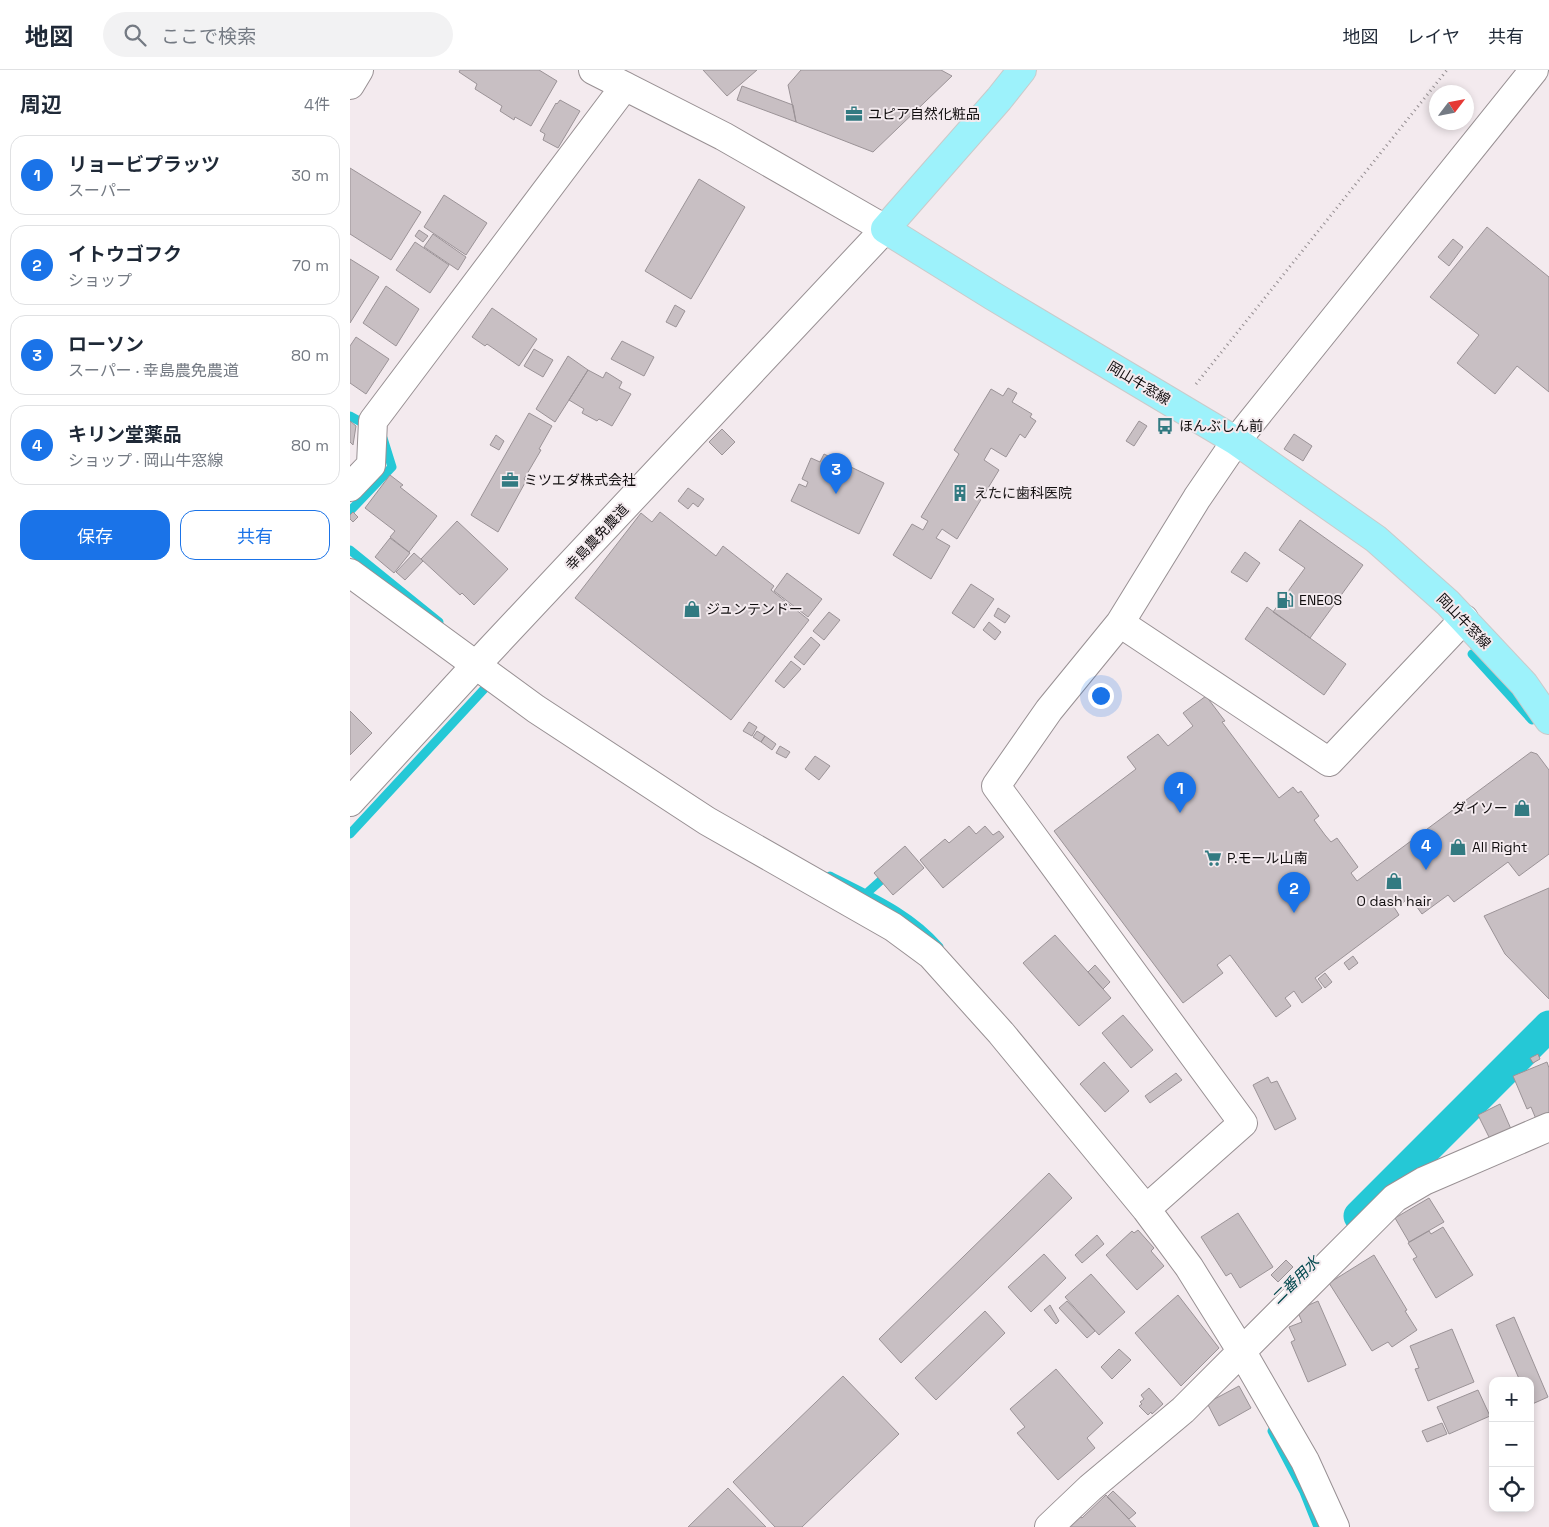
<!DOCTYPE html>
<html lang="ja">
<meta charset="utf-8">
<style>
:root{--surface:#fff;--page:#f2f2f3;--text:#1f2937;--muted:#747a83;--line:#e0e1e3;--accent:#1a73e8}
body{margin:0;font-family:"Space Grotesk","Noto Sans JP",sans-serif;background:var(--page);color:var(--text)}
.controls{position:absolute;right:15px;bottom:15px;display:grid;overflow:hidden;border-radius:10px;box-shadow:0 2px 8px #0003}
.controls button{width:45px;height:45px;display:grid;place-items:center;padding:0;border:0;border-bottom:1px solid var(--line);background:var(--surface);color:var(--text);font:25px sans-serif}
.compass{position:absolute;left:1079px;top:15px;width:45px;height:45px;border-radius:50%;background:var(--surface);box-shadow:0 2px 8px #0003;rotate:58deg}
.you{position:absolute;left:750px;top:625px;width:18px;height:18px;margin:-12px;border:4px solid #fff;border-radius:50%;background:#1a73e8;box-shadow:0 0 0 8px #1a73e833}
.badge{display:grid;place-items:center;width:32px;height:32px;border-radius:50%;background:var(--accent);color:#fff;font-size:16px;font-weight:700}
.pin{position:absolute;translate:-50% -41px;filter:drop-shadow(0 1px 2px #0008)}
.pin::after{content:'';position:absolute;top:26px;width:18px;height:15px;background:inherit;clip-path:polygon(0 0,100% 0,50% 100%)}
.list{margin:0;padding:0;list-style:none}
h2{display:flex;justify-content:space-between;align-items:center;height:65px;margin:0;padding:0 20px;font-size:21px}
h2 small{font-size:16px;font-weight:400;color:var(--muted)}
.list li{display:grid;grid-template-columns:32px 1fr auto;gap:15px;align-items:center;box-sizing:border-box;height:80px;margin:0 10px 10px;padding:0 10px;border:1px solid var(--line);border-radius:15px}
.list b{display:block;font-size:19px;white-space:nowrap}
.list p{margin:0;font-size:16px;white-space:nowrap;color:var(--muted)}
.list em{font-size:16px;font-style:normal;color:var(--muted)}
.actions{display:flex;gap:10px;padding:15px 20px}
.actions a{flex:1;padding:11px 0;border:1px solid var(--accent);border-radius:15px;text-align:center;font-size:18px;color:var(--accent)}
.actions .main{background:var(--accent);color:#fff}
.icon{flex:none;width:28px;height:28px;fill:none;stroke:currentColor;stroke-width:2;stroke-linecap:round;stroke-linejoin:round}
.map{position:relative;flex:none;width:1199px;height:1457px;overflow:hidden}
header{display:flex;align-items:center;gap:30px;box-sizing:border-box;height:70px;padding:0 25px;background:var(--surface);border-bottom:1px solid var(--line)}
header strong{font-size:24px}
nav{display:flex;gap:28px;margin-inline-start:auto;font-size:18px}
.search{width:350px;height:45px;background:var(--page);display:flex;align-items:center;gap:12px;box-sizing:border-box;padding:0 18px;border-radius:28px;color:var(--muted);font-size:19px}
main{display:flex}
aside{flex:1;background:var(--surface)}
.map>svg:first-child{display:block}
</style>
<header>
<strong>地図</strong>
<div class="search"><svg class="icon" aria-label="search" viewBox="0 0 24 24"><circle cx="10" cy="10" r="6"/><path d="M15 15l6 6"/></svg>ここで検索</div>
<nav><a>地図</a><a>レイヤ</a><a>共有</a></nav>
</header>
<main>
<aside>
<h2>周辺<small>4件</small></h2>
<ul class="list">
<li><span class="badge">1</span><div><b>リョービプラッツ</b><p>スーパー</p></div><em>30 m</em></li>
<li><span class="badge">2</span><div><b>イトウゴフク</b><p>ショップ</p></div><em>70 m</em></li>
<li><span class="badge">3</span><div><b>ローソン</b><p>スーパー · 幸島農免農道</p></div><em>80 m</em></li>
<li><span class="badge">4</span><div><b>キリン堂薬品</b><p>ショップ · 岡山牛窓線</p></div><em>80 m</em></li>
</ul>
<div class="actions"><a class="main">保存</a><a>共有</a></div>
</aside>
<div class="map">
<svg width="1199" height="1457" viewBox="0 0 1199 1457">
<rect width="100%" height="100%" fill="#f3eaee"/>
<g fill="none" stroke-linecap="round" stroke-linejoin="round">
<path stroke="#25c8d6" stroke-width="9" d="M 0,346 L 11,352
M 0,441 L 42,397 L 33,368
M 0,480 L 89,552
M 1122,584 L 1182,650
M 0,764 L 136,617
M 480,806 C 519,826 560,843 589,877
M 518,822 L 538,804
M 922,1361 L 954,1422 L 968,1457"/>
<path stroke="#25c8d6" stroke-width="31" d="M 1009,1146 L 1199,956"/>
</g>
<path fill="#c8bfc3" stroke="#9b9397" d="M 110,0 L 189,0 L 207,11 L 181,56 L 165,47 L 164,50 L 150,41 L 152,36 L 125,19 L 127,14 L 109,2 Z
M 353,0 L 407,0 L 377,26 Z
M 451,0 L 591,0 L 602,6 L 523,82 L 446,52 L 438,15 Z
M 392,16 L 443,35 L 446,52 L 387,30 Z
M 210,30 L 230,41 L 208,78 L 193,70 L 195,64 L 190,61 L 206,33 L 207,34 Z
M 0,98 L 71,142 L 41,190 L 0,164 Z
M 349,109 L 395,137 L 341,229 L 295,201 Z
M 94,125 L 137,153 L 116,185 L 74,157 Z
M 1137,157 L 1199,207 L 1199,322 L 1167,296 L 1145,324 L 1107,293 L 1129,265 L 1080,227 Z
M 69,160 L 78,166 L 73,172 L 65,166 Z
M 83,164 L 116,187 L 108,200 L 74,177 Z
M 1103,169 L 1113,177 L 1099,196 L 1088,187 Z
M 65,172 L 99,195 L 80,223 L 46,200 Z
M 0,189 L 29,207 L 0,253 Z
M 36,216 L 69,239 L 46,276 L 13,253 Z
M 325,235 L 335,241 L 326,257 L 316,252 Z
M 142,238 L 187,269 L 169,296 L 137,274 L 135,276 L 122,267 Z
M 6,267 L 39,289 L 16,324 L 0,313 L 0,276 Z
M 272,271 L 304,287 L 294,306 L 261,289 Z
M 184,279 L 203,290 L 193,307 L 174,296 Z
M 218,286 L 238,300 L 205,352 L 186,339 Z
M 238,300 L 253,308 L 256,302 L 272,312 L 269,318 L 281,324 L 262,356 L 249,349 L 247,351 L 232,343 L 234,339 L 219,330 Z
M 658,318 L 667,323 L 662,332 L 682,344 L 680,347 L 686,351 L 675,368 L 670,364 L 656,387 L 641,378 L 634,390 L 649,400 L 607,469 L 592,459 L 586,468 L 600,476 L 581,509 L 543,485 L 562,454 L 573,460 L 578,451 L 571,447 L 609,384 L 604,380 L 641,319 L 653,326 Z
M 179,343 L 202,356 L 189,379 L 191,380 L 174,409 L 176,411 L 148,462 L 121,445 Z
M 0,351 L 6,356 L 3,375 L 0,372 Z
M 789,351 L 797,356 L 784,376 L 776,371 Z
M 372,359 L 385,372 L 372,385 L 359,372 Z
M 944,364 L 962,376 L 953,391 L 934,379 Z
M 146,365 L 154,371 L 149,380 L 140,375 Z
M 474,384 L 534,413 L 509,464 L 441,431 L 449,414 L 456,417 L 458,412 L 452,409 L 461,388 L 470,392 Z
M 40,405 L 53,415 L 50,417 L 87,446 L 59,482 L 40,467 L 45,461 L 15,438 Z
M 338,418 L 354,429 L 348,437 L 343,433 L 338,439 L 328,431 Z
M 3,442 L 8,447 L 3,452 L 0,449 L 0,445 Z
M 310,442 L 366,486 L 373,476 L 424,516 L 421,520 L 459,550 L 381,650 L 225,528 L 291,443 L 302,452 Z
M 950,450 L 1013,495 L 960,568 L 923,542 L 955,498 L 929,480 Z
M 107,451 L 158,499 L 124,535 L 112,523 L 110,525 L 71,489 Z
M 40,468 L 60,483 L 44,503 L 25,487 Z
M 895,482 L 910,493 L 897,512 L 881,502 Z
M 64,483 L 73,491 L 55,510 L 46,502 Z
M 437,503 L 472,529 L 458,547 L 424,521 Z
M 621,514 L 644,529 L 624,558 L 602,543 Z
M 917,537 L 996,594 L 974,625 L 895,569 Z
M 648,538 L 660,546 L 655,553 L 644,546 Z
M 479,542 L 490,550 L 474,570 L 463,561 Z
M 639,552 L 651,562 L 645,570 L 633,560 Z
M 461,567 L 470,575 L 454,595 L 444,587 Z
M 441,591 L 451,599 L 434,618 L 425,611 Z
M 856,626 L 875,651 L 872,652 L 929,728 L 943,717 L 948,723 L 951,721 L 969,746 L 964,750 L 975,765 L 981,772 L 987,768 L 1008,797 L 1001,803 L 1007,811 L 1181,682 L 1187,684 L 1199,700 L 1199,784 L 1169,806 L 1158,792 L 1104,832 L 1098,825 L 1072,844 L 1059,826 L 1053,833 L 1052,831 L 1044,837 L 1049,845 L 965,908 L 972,918 L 952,933 L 944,921 L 935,928 L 941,936 L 926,947 L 880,885 L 867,895 L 873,903 L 833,933 L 704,761 L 786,699 L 777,687 L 808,664 L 818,676 L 843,656 L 833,643 Z
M 0,641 L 22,663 L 0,685 Z
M 399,652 L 407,657 L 402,666 L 393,661 Z
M 407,661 L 415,666 L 411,672 L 403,667 Z
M 415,666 L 426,674 L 422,680 L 411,672 Z
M 430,676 L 440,682 L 436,688 L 426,683 Z
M 465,686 L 480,696 L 469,710 L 455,699 Z
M 619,756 L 626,764 L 635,756 L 643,765 L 649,761 L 654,767 L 593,818 L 570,790 L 595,769 L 599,773 Z
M 555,776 L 574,798 L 543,825 L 524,803 Z
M 1199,818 L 1199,929 L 1155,884 L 1134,846 Z
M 705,865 L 761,928 L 729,956 L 673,893 Z
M 1003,886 L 1008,893 L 999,900 L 994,893 Z
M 745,895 L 760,912 L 753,919 L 738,902 Z
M 975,903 L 982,912 L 975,918 L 968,909 Z
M 773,945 L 803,980 L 781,998 L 752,963 Z
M 1188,984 L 1190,989 L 1183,993 L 1180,988 Z
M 754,992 L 779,1021 L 755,1042 L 730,1014 Z
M 1197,992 L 1199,998 L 1199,1044 L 1186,1049 L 1181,1037 L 1177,1039 L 1163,1006 Z
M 826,1003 L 832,1010 L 800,1033 L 795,1026 Z
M 918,1007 L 921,1013 L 927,1011 L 946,1049 L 925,1060 L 903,1015 Z
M 1150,1034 L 1161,1059 L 1140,1069 L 1128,1045 Z
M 699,1103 L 722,1128 L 551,1293 L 529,1269 Z
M 1079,1128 L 1094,1152 L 1059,1172 L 1045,1148 Z
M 888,1143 L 923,1197 L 890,1218 L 881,1203 L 876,1206 L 851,1167 Z
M 1093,1157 L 1123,1205 L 1086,1228 L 1063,1189 L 1067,1187 L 1058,1173 L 1079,1161 L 1081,1164 Z
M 788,1160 L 804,1178 L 801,1181 L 814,1196 L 787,1220 L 756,1185 L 782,1161 L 784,1163 Z
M 747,1165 L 754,1174 L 732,1193 L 725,1185 Z
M 694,1184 L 716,1208 L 681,1242 L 658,1217 Z
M 1024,1185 L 1057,1240 L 1055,1241 L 1067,1260 L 1042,1277 L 1038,1272 L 1022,1281 L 979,1213 Z
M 936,1190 L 943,1197 L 928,1212 L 921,1205 Z
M 741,1204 L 775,1242 L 749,1265 L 715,1227 Z
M 828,1225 L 869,1278 L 831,1316 L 785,1263 Z
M 717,1231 L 745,1261 L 737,1268 L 709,1238 Z
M 968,1231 L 996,1295 L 958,1312 L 941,1272 L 945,1270 L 939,1257 L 952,1252 L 947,1240 Z
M 700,1235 L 709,1251 L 706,1254 L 694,1240 Z
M 635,1241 L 655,1263 L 586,1330 L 565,1308 Z
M 1164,1247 L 1198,1327 L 1180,1335 L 1180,1311 L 1170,1311 L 1146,1255 Z
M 1102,1259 L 1124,1312 L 1078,1331 L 1065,1299 L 1069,1298 L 1060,1276 Z
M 769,1279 L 781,1290 L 762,1309 L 751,1297 Z
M 706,1299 L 753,1353 L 737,1368 L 745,1378 L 708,1410 L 667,1363 L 675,1357 L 660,1339 Z
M 493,1306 L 549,1364 L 452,1457 L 425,1457 L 383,1412 Z
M 889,1316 L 901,1338 L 869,1356 L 857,1333 Z
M 799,1318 L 813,1334 L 802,1344 L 801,1342 L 798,1345 L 789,1336 L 792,1334 L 790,1332 L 794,1329 L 791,1325 Z
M 1128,1320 L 1140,1346 L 1099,1364 L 1087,1337 Z
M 1092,1353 L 1097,1364 L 1077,1372 L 1072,1361 Z
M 378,1418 L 416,1457 L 338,1457 Z
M 763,1421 L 786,1443 L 779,1449 L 757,1427 Z
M 756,1425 L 786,1457 L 718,1457 L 729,1446 L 732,1448 Z"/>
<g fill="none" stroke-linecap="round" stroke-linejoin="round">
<g stroke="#989093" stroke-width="30">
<path id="minor" d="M 0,15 L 9,0
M 0,417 L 21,395 L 23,351 L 275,16
M 0,503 L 186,639 L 357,751 L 543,857 L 581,885 L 651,963 L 796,1139 L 839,1197 L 892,1282 L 955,1391 L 985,1457
M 770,553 L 979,692 L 1114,549
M 0,732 L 126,595 L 535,159 L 373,66 L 243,0
M 796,1139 L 893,1053 L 646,716 L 699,640 L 770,553 L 847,428 L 886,371 L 1184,0
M 699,1457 L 740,1418 L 833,1340 L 1045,1128 L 1074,1111 L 1199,1057"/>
</g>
<g stroke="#cacaca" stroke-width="30">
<path id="major" d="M 672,0 L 649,29 L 535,159 L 643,226 L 886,371 L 1026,469 L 1098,533 L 1174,614 L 1199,650"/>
</g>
<path stroke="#948d90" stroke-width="3" stroke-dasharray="1 4" stroke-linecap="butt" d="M 846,314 L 1097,0"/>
<use href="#minor" stroke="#fff" stroke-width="28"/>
<use href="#major" stroke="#9df2fb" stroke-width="28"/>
</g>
<defs>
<g id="office-bare" transform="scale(1.35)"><path d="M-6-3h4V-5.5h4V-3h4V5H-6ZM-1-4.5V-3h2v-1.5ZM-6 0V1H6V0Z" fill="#327a81" stroke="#f3eaee" stroke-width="2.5" paint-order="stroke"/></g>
<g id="bus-bare" transform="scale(1.35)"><path d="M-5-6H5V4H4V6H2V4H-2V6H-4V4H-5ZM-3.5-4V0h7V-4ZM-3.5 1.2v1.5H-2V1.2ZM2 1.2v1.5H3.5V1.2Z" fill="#327a81" stroke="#f3eaee" stroke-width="2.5" paint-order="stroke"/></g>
<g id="building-bare" transform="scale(1.35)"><path d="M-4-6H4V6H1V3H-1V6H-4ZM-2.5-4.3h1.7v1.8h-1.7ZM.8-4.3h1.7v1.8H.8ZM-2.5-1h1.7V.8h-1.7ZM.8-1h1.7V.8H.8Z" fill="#327a81" stroke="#f3eaee" stroke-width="2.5" paint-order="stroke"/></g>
<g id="fuel-bare" transform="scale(1.35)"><path d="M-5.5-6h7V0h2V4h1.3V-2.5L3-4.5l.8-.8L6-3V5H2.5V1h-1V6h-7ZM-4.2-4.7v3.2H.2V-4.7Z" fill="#327a81" stroke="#f3eaee" stroke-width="2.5" paint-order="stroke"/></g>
<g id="shop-bare" transform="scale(1.35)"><path d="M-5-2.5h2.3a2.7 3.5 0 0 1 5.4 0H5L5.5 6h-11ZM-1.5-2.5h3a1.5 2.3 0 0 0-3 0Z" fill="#327a81" stroke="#f3eaee" stroke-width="2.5" paint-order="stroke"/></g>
<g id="supermarket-bare" transform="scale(1.35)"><path d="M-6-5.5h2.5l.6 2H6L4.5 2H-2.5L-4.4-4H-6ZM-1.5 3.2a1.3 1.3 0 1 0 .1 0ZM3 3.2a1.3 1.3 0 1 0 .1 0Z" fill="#327a81" stroke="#f3eaee" stroke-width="2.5" paint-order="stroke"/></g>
</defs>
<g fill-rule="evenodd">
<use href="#office-bare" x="504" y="44"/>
<use href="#bus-bare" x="815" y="356"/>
<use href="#office-bare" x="160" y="410"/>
<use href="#building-bare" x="610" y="423"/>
<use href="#fuel-bare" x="935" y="530"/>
<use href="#shop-bare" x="342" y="539"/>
<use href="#shop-bare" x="1172" y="738"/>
<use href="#shop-bare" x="1108" y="777"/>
<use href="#supermarket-bare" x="863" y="788"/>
<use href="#shop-bare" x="1044" y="811"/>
</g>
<g text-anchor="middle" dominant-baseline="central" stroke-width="4" stroke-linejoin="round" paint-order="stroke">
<g font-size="14" fill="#100d0e" stroke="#f3eaee" text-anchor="start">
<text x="518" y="44">ユピア自然化粧品</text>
<text x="829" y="356">ほんぶしん前</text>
<text x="174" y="410">ミツエダ株式会社</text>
<text x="624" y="423">えたに歯科医院</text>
<text x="949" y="530">ENEOS</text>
<text x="356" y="539">ジュンテンドー</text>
<text x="1158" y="738" text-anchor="end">ダイソー</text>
<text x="1122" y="777">All Right</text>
<text x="877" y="788">P.モール山南</text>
<text x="1044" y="831" text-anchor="middle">O dash hair</text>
</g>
<g font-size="14" fill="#100d0e" stroke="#f3eaee">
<text transform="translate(789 313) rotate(31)">岡山牛窓線</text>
<text transform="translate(247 467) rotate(-47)">幸島農免農道</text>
<text transform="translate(1114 551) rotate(46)">岡山牛窓線</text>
</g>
<g font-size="15" font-style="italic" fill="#01474d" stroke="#f3eaee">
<text transform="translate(945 1210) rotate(-45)">二番用水</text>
</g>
</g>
</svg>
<div class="controls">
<button>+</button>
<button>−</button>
<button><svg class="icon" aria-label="locate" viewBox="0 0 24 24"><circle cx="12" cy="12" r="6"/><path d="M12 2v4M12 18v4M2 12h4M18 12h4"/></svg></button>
</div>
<svg class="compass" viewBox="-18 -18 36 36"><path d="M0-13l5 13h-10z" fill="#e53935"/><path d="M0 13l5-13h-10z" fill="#747a83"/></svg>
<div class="you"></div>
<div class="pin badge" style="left:830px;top:743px">1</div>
<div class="pin badge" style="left:944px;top:843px">2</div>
<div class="pin badge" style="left:486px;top:424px">3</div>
<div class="pin badge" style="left:1076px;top:800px">4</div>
</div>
</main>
